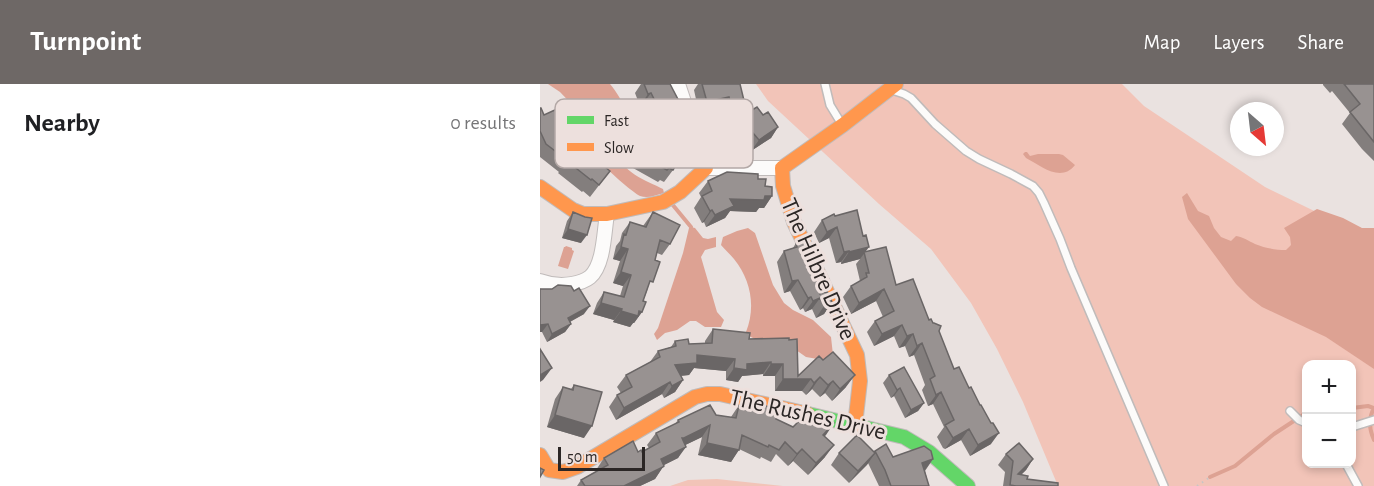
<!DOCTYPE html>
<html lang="en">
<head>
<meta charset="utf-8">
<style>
	body { margin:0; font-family:"Alegreya Sans",sans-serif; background:#f6f6f6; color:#202124 }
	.controls { position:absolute; right:18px; bottom:18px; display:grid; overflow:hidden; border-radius:12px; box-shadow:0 3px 9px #0003 }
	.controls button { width:54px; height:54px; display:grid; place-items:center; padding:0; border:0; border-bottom:2px solid #e0e0e0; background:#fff; color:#202124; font:30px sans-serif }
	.compass { position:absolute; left:690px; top:18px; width:54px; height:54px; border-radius:50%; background:#fff; box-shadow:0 3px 9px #0003; rotate:152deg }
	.scale { position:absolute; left:18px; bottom:15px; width:87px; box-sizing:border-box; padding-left:6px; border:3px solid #2b2625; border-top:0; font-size:16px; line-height:21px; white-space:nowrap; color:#2b2625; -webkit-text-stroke:4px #ede0dd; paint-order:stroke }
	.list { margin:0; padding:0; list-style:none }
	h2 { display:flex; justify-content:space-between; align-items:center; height:78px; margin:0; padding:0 24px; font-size:26px }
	h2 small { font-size:20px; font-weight:400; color:#757577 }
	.map { position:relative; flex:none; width:834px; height:402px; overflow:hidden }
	header { display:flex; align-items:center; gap:36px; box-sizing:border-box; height:84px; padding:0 30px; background:#6e6866; color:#fff }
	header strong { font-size:28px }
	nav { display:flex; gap:33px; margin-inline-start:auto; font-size:21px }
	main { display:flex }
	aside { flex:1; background:#fff }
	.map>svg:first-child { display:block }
</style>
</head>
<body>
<header>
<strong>Turnpoint</strong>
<nav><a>Map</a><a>Layers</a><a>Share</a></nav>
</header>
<main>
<aside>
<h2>Nearby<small>0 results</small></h2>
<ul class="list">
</ul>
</aside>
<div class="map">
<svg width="834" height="402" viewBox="0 0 834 402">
	<rect width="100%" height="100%" fill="#eae2e0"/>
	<path fill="#f2c4b8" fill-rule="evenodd" d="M216,0H582L604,22L725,103L834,156V402H518L483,318L457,265L431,219L391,165L339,120L228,17ZM766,280H812V380H766Z
		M177,395L243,402H130L148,396Z"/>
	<path fill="#dda293" d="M8,0H70C76,7 82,17 86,26C90,35 88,40 93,50L88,60L78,65C77,87 107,97 123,105L124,109C116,111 108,115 100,112C94,109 70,89 67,84C63,78 61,73 56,68L57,54L48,46L45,40L43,32L20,8Z
		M485,68H487L490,72L498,70H519L523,71L535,81C521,99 501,82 486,74L483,70Z
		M647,109L658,127L669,132L674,144L681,153L691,157L696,152C703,153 709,157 715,160C725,164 735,166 746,166L751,161L750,153L744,144L777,125L803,134L822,144H834V285L786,253L722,223L710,214L696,200L648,135L642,113Z
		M151,143L155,144L163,154L168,155L176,153V163L165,166L161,173L177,228L184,236L181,243H165L156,237H150L137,246L125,249L117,256L114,250L118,244L143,169L149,144Z
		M208,144L215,149L233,201L244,219L253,226L273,236L291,253L293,271L289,277L266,273L256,266L221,258L207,251L206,248C216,223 211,196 194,175C190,170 185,166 181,161L183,153L197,147Z
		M26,162L32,164V166L34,167L28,185L18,182L24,163H25Z"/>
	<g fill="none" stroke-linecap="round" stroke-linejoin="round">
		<path stroke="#dda293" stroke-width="4" d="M132,120L151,143
			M812,324L828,322L834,324
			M834,356C829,345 828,335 834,324
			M670,393L695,382L734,350L766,329"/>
		<defs>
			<path id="lane" d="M285,0L290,21L301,39
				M352,6L364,10L371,14L395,40L426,67L439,75L471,90L493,102L499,109L504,119L520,155L531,184L624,402
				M750,327L759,336L766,339
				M812,343L834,336
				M806,380L818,402"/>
			<path id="street" d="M138,0L166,84H242
				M0,197C11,201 21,202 32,200C38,199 45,197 50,193C64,181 64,148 67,130"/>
			<path id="fast" d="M268,330L364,353L389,368L428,402"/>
			<path id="slow" d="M0,103L33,126L43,130H67L123,118L140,108L166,84
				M315,341L320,297L317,271L254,138L243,102L242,84L303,41L356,0
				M0,371L9,386L23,388L37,383L155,313L167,310H180L268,330"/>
		</defs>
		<use href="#lane" stroke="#c0bbba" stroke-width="10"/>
		<use href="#street" stroke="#c0bbba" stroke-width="16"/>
		<use href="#fast" stroke="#c0bbba" stroke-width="16"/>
		<use href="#slow" stroke="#c0bbba" stroke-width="16"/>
		<path stroke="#c7c5c5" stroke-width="2" stroke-dasharray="1.5 4.5" stroke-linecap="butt" d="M657,402L670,393"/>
		<use href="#lane" stroke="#fcfbfa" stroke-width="7"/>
		<use href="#street" stroke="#fcfbfa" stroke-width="14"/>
		<use href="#fast" stroke="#63d668" stroke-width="14"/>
		<use href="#slow" stroke="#ff974d" stroke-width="14"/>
	</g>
	<path fill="#837e7d" d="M101,0H130L134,35L130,37L143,45L131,64L137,70L133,86L124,98L120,96L118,98L93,84L94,82L93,81L98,72L94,70L112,43L115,45H116H115L102,21L100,22L95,9Z
		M158,0H200L207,29L223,31L238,43L231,54L211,67L206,61L203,65L200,61L185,72L175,57L182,46L186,44L182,24L159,29L154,6Z
		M783,0H834V77L822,65L802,40L810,29L792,7L790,9L783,1Z
		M0,24L4,31L25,51L70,87L50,113L43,107L42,108L18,89L19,88L0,73Z
		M218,95L225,102L232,112L224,124H219L216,128L190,127L185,134L166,143L164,138L162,139L154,124L161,113L159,109L168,97Z
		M33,128L41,159L22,154L27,137Z
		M113,128L130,160L122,171L117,169L107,207L103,217L102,228L94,239H93L90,243L73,238L74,236L53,230L57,219L64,208L80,212L83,202L73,199L80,177L73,175L76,162L80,157L82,149L90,138L103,142Z
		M294,130L326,168L393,239L399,247L414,285L451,360L430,372L421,356L405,365L403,364L397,353L404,343L393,320L388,322L382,306L385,301L374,271L369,273L365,262L359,264L354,252L334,262L327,248L335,237L343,233L336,217L311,230L303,213L311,202L320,197L316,180L320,175L301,180V178L296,179L289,154L279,159L274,148L282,136Z
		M256,159L280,210L292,218L284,230L276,234L272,225L265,228L263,224L260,226L250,207L244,209L237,178L244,167L253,164Z
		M0,205L44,230L30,238L31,240L25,248L7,258L2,248H0Z
		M173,245L209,255L258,292L279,272L306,303L292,317L285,309L280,313L272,305L266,311L262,307H235V292H223V290L202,292L198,298L186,296V287L154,284L149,291L141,292L143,296L135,308L124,314L122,310L76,336L69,323L77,311L81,309L77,303L86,291L110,278L118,267L131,263L135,257L149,260L165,259V257Z
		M349,291L384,319L378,327L365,334L354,312L351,314L343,299Z
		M34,301L44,354L7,343L15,315L23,303L31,305Z
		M222,320L234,328L236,335L253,343L285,352V373L268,391L253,377L248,382L236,370L231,378L221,373L220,375L199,365L191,378L158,371L162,353L145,361L138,374L124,381L115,395L100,402H37L41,396L57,387L56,386L64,374L102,368L109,364L107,361L116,349L135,340L138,336L176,331L191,333L199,321L219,325Z
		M335,367L353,373L393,375L385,387L389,402H339L328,379L309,399L291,381L299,369L334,368Z
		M466,370L493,375L486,386L481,391L487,395L518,402H463L465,388L458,381Z"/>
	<path fill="#6a6666" d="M111,9L102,21L100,22L108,10Z
		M189,13L182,24L159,29L167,18Z
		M142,23L134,35L127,39L124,33L115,45L123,33Z
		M238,43L231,54L211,67L219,56Z
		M208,50L200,61L185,72L192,61Z
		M225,112H232L224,124H219L216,128L190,127L185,134L166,143L175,131L190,115Z
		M172,126L164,138L162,139L170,127Z
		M297,143L289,154L279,159L287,148Z
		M28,145L47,151L41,159L22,154Z
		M81,163L88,165L80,177L73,175Z
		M329,163L320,175L301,180L309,168Z
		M309,167L301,178L296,179L304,168Z
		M81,188L91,191L83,202L73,199Z
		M258,196L250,207L244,209L252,197Z
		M344,205L336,217L311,230L319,219Z
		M271,213L263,224L260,226L268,214Z
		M280,214L272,225L265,228L273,217Z
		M292,218L284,230L276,234L284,222Z
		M61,219L82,225L74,236L53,230Z
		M50,222L44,230L22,242L28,234Z
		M81,227H99L102,228L94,239H93L90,243L73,238Z
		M8,240L2,248H0V241Z
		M31,240L25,248L7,258L12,250Z
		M362,241L354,252L334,262L342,250Z
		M373,250L365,262L359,264L367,252Z
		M382,259L374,271L369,273L377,262Z
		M157,271L195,275L186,287L154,284L149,291L126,293L135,281Z
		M231,278L223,290L202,292L198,298L186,296L194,284L207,280Z
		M231,280H243L235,292H223Z
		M12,284L3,296L0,298V291Z
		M315,291L306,303L292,317L300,305Z
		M280,293L272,305L266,311L274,299Z
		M243,295H271L262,307H235Z
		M143,296L135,308L124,314L132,302Z
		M293,297L285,309L280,313L288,301Z
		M130,298L122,310L76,336L84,324Z
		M360,304L354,312L351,314L357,306Z
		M401,308L393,320L388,322L396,311Z
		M384,319L378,327L365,334L371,326Z
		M15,331L52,342L44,354L7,343Z
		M294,339L286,351L275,363L283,351Z
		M170,341L162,353L135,366L142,354Z
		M429,345L421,356L405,365L413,354Z
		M459,349L451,360L430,372L438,361Z
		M167,359L199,366L191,378L158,371Z
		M294,361L285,373L268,391L276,379Z
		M146,363L138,374L112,387L121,375Z
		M262,365L253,377L248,382L257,370Z
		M335,369L327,381L309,399L318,387Z
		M393,375L385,386L375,390L382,379Z
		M493,375L486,386L470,401L478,390Z
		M123,383L115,395L100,402H84Z"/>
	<path fill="#989291" stroke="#6a6666" stroke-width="1.5" d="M104,0H130L142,23L123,33L111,9L108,10Z
		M162,0H200L207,29L217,23L223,31L228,28L238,43L219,56L213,49L211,55L208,50L192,61L182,46L194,38L189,13L167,18Z
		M804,0H834V58L810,28L820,20Z
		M0,24H1L4,31L17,25L28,46L23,49L70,87L59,101L52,95L51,96L27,77V76L6,60L0,47Z
		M112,43L135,57L131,64L139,68L137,70L141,73L133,86L129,84L127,86L101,72L103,70L101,69L106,60L102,58Z
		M187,88L218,90V95H226L225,102L232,103V112H225L224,116L190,115L194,122L175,131L172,126L170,127L162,112L172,107L168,97Z
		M317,126L323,152L326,151L329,163L309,168V167L304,168L297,143L287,148L282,136L294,130L295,132Z
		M33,128L45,133L52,134L47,151L28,145Z
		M113,128L140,141L130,160L120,156L115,176L120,178L113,198L110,197L103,217L106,218L102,228L99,227L98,232L81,227L82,225L61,219L64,208L84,213L91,191L81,188L88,165L81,163L84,150L86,151L90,138L106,143Z
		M263,157L267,166L280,210L287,207L292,218L284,222L280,214L273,217L271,213L268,214L258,196L252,197L244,167L257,163L256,159Z
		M346,163L356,201L373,195L389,236L391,235L393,239H394L401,242L399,247L414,285L419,283L429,304L431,303L440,321H441L451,339H453L459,349L438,361L429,345L413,354L405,341L414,336L401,308L396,311L390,295L395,292L382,259L377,262L373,250L367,252L362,241L342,250L335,237L354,227L344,205L319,219L311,202L327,193L326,189H329L324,168Z
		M18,201L31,202L34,207L39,204L50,222L28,234L31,240L12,250L8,240L0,241V205H12Z
		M173,245L210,249L209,255L249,254V256L257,255L258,292L279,272L283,276L293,268L315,291L300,305L293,297L288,301L280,293L274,299L271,295H243V280H231V278L207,280V286L194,284L195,275L157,271V279L135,281L143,296L132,302L130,298L84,324L77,311L92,303L86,291L120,273L118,267L136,262L135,257L148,255L149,260L172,259Z
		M0,265L12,284L0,291Z
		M364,283L384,319L371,326L360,304L357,306L349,291Z
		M34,301L62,308L52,342L15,331L23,303L33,306Z
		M222,320L235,326L234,328L239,330L236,335L253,343L265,331L275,341L283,333L289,334L294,339L283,351L294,361L276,379L262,365L257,370L245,358L239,366L229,361L228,363L202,351L199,366L167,359L170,341L144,354H142L146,363L121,375L124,382L123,383L84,402H45L41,396L68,381L64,374L93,357L98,368L101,366L102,368L120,358L116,349L139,338L138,336L170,321L176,331L196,334L199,321L220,325Z
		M317,351L335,369L318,387L299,369Z
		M479,359L493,375L478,390L488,392L487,395L518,399V402H476L470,401L473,377L466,370Z
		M346,360L353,373L384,362L391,367L393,375L382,379L389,402H351L345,386L335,367Z
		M0,384L4,386L0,393Z"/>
	<g text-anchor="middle" stroke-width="6" stroke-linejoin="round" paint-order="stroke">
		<g font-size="24" fill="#2b2625" stroke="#ede0dd">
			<text transform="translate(279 185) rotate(66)" y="8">The Hilbre Drive</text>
			<text transform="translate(268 330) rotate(13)" y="8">The Rushes Drive</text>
		</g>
	</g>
	<rect x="15" y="15" width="198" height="69" rx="9" fill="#ede0dd" stroke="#b3a8a6" stroke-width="1.5"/>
	<rect x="27" y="32" width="27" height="8" fill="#63d668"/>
	<rect x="27" y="59" width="27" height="8" fill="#ff974d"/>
	<g font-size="16" fill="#2b2625">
		<text x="64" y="42">Fast</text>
		<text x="64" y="69">Slow</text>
	</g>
</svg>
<div class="controls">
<button>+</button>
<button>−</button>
</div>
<svg class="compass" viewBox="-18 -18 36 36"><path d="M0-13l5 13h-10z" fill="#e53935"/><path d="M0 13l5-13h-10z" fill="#757577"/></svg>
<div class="scale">50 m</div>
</div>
</main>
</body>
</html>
